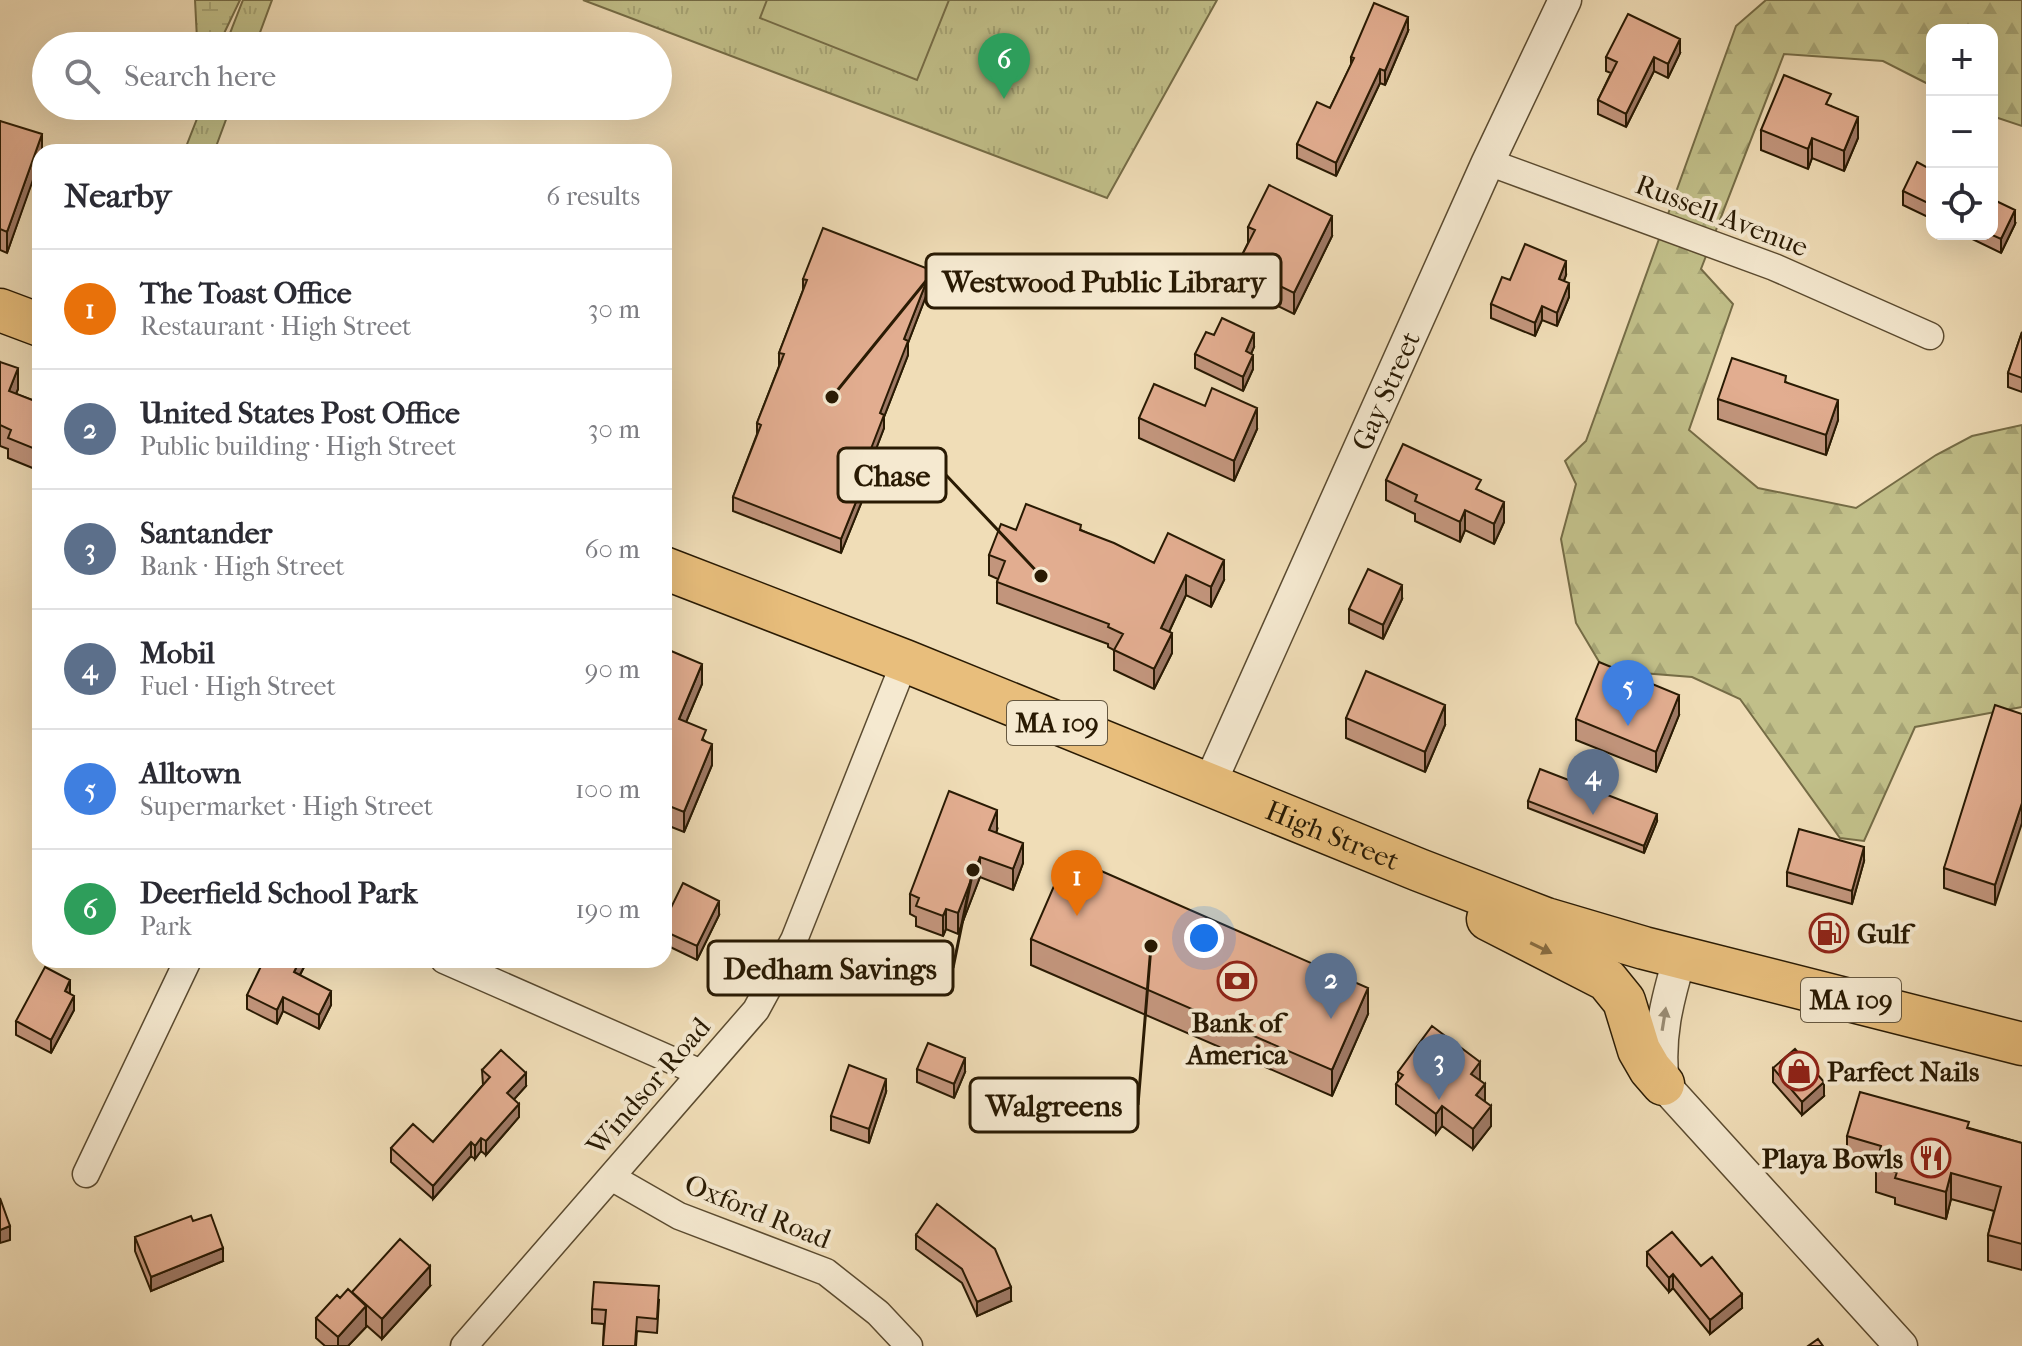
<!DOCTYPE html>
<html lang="en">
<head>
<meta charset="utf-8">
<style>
	body { margin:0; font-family:"IM FELL French Canon",serif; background:#f2f2f3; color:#2b2b33 }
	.controls { position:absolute; right:24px; top:24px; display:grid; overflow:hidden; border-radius:16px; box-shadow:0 8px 32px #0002 }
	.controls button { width:72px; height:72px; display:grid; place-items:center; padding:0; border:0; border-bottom:2px solid #e1e1e2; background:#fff; color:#2b2b33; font:40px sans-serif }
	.you { position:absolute; left:1204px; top:938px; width:28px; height:28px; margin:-20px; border:6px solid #fff; border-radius:50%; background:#1a73e8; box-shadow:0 0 0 12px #1a73e833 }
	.badge { display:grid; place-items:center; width:52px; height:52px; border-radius:50%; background:#8f2418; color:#fff; font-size:26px; font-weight:700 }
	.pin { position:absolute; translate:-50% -66px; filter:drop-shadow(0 2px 4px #0008) }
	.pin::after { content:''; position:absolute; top:42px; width:28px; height:24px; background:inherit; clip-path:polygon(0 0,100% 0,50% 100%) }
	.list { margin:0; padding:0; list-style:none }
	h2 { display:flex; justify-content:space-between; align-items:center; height:104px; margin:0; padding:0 32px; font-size:34px }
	h2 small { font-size:26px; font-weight:400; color:#7c7c81 }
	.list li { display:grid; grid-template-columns:52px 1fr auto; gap:24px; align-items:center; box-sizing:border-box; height:120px; padding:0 32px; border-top:2px solid #e1e1e2 }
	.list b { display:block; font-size:30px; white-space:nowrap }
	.list p { margin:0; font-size:26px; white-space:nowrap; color:#7c7c81 }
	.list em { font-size:26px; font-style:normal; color:#7c7c81 }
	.icon { flex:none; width:44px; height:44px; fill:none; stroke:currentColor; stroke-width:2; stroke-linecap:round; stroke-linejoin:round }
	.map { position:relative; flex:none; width:2022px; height:1346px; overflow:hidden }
	.search { position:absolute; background:#fff; box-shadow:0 8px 32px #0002; left:32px; top:32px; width:640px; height:88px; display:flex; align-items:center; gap:20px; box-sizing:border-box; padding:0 28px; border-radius:44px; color:#7c7c81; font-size:30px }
	.panel { position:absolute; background:#fff; box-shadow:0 8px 32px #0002; left:32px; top:144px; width:640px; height:824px; border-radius:24px }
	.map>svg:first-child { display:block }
</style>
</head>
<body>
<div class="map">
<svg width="2022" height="1346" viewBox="0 0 2022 1346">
	<defs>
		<pattern id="forest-firs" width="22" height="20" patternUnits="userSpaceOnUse" patternTransform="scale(2)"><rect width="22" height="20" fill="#c1bf89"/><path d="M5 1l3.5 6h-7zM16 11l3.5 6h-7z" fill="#a6a475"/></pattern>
		<pattern id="wetland-marsh" width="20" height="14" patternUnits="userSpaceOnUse" patternTransform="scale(2)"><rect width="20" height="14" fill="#c1bf89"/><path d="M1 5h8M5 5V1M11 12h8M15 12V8" fill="none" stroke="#a6a475"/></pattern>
		<pattern id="park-tufts" width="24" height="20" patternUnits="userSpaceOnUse" patternTransform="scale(2)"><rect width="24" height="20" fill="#c1bf89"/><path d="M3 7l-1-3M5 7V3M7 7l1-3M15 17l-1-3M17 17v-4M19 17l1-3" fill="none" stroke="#a6a475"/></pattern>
	</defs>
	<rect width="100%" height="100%" fill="#f0ddb7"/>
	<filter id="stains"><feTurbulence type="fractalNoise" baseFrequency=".0025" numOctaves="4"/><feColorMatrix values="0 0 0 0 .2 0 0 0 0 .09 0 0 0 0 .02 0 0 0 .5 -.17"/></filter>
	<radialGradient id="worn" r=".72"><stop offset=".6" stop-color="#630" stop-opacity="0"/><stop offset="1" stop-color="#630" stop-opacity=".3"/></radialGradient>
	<path fill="url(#forest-firs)" stroke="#756c46" stroke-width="2" d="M1766,0H2022V126L1992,116V30H1932V86L1883,61L1784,54L1701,269L1733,304L1689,430L1758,488L1856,508L1936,455L1972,436L2022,425V707L1915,727L1864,841L1840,838L1740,699L1692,677L1604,670L1576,623L1561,539L1576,484L1565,461L1586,441L1736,26Z"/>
	<path fill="url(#wetland-marsh)" stroke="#756c46" stroke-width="2" d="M195,0H240L218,46H205L197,39Z"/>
	<path fill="url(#park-tufts)" stroke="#756c46" stroke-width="2" d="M243,0H272L255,46H225Z
		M583,0H1217L1107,198Z
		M202,106H231L214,152H184Z"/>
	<path fill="#c1bf89" stroke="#756c46" stroke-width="2" d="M767,0H949L917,80L760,18Z"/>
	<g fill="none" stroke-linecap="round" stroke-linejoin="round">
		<defs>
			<path id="minor" d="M1488,162L1774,267L1930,336
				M444,960L701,1073
				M86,1174L188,960
				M611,1177L679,1216L826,1272L878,1313L909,1346
				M464,1346L756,1010L794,940L905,661"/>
			<g id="tertiary">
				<path id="s1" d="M1209,785L1488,162L1565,0"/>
				<path d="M1680,957C1667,1000 1657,1039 1663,1084L1901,1346"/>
			</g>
			<g id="primary">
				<path d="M0,310L40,325"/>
				<path id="s2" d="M664,568L905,661L1419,870L1546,919L1644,948L2022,1044"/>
				<path d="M1488,919L1607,980L1624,1001L1639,1050L1650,1069L1663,1084"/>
			</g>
		</defs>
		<use href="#minor" stroke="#5b4b30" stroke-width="29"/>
		<use href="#tertiary" stroke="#5b4b30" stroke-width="35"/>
		<use href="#primary" stroke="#291a03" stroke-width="45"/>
		<use href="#minor" stroke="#f5e9d0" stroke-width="26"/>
		<use href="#tertiary" stroke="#f5e9d0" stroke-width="32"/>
		<use href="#primary" stroke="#e8be7c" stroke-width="42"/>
	</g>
	<path fill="#c2957c" stroke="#291a03" stroke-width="2" d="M1408,31L1385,85L1380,83L1336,176L1297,158V144L1330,108L1351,65V57Z
		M1680,53L1668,78L1654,71L1626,127L1598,114V100L1611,73L1606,71V57Z
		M1831,106L1858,138L1844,171L1812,158L1808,169L1761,150V130Z
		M0,121L42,152L7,253L0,250Z
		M1932,170V219L1903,205V191Z
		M2015,224L2001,253L1962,234H1992Z
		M1248,227L1332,236L1294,314L1237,286V265L1248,243Z
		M1566,275L1564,281L1569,297L1557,326L1542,320L1535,336L1491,318V304L1510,280Z
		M803,279L931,283L908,343V355L884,417V428L861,487L862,501L841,553L733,511V497L757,434V423L779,366V353L803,290Z
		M2022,332V392L2008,387V373Z
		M1214,335L1254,347L1251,354L1253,369L1243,391L1195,368V354Z
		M0,362L18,389L16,394L40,403V480L35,478V469L8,458V449L0,446Z
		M1786,382L1838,420L1826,455L1718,419V399Z
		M1139,418L1257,429L1234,481L1139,438Z
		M1386,480L1481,491L1504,522L1494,544L1465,530L1460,542L1415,521V514L1386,500Z
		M1016,530H1081L1154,563L1224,580L1211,607L1186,595L1169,632L1172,653L1154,689L1114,670V650L1108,647V644L997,603V582L998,579L989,575V555Z
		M1402,599L1383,639L1349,623V609Z
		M664,648L702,684L686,722L706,742L712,765L684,832L664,824Z
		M2022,714L1995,905L1944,888V868Z
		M1679,715L1656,772L1576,740V719Z
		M1346,718L1445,725L1425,772L1346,738Z
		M1528,801L1657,821L1644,853L1528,808Z
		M997,830L996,833L1023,863L1013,890L980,877L958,934L946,929L943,936L916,926V917L910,914V894Z
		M1864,861L1852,904L1787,886V872Z
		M719,915L697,960L664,944V922Z
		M1031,939L1368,1014L1332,1096L1031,965Z
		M305,960V965L300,975L331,1005L319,1029L283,1011L277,1024L247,1009V995Z
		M70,994L74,1010L51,1053L16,1035V1021Z
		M1773,1068L1824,1096L1802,1115L1773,1082Z
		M917,1069L965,1072L954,1098L917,1082Z
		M482,1070L526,1086L514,1099L519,1117L486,1155L481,1151L475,1159L471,1156L433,1199L391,1162V1148L433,1142L483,1085Z
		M1398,1072L1480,1081L1491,1126L1473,1149L1442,1126L1436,1134L1396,1104V1084L1398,1081Z
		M886,1092L869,1143L831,1130V1116Z
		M1969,1128L2022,1143V1270L1988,1261V1235L1994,1211L1951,1199L1946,1219L1895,1204V1198L1876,1192V1170L1847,1162V1136Z
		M193,1221L223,1261L151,1291L135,1251V1237Z
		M916,1235L1011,1301L977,1316L962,1283L916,1249Z
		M1647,1252L1701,1266L1742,1308L1710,1334L1673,1288L1669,1292L1647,1266Z
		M430,1286L382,1339L366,1325V1327L348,1346H325L316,1338V1318L340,1298L352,1293Z
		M659,1300L657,1333L637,1331L636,1346H603L604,1324L592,1323V1309Z"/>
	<path fill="#9e7965" stroke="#291a03" stroke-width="2" d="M1408,17V31L1385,85V71Z
		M1680,39V53L1668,78V64Z
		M1654,57V71L1626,127V114Z
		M1380,69V83L1336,176V163Z
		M1858,117V138L1844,171V151Z
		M42,134V152H40V160L7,253V232Z
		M1812,138V158L1808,169V149Z
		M2015,210V224L2001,253V239Z
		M1332,216V236L1294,314V293Z
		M1566,261V275L1559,293V279Z
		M931,270V283L908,343V355L884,417V428L857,499V485L880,413L904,339Z
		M1569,283V297L1557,326V313Z
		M1542,306V320L1535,336V323Z
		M1254,333V347L1246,365V351Z
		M1253,355V369L1243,391V377Z
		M18,368V389L9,411V391Z
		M1838,400V420L1826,455V435Z
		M1257,408V429L1234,481V461Z
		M862,487V501L841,553V539Z
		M1504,502V522L1494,544V524Z
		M1465,510V530L1460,542V522Z
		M1224,560V580L1211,607V587Z
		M1186,575V595L1161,649V628Z
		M1402,585V599L1383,639V625Z
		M1172,633V653L1154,689V669Z
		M702,664V684L679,739V719Z
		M1679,695V715L1656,772V752Z
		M1445,705V725L1425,772V752Z
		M712,744V765L684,832V812Z
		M2022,803V823L1995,905V885Z
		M997,810V830L989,850V830Z
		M1657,814V821L1644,853V846Z
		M1023,843V863L1013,890V869Z
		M1864,847V861L1852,904V891Z
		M980,857V877L958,934V913Z
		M719,901V915L697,960V946Z
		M946,909V929L943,936V916Z
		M300,960H305V965L294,986V972Z
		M70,980V994L65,991Z
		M1368,988V1014L1332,1096V1070Z
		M331,991V1005L319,1029V1015Z
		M74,996V1010L51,1053V1040Z
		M283,997V1011L277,1024V1010Z
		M965,1058V1072L954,1098V1084Z
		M1480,1062V1082L1471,1074Z
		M526,1073V1086L507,1107V1093Z
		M886,1079V1092L869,1143V1129Z
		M1824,1082V1096L1802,1115V1102Z
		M1485,1084V1104L1476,1095Z
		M519,1104V1117L486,1155V1141Z
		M1442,1106V1126L1436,1134V1114Z
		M1491,1106V1126L1473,1149V1129Z
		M481,1138V1151L475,1159V1146Z
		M471,1142V1156L433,1199V1186Z
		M1951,1173V1199L1946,1219V1192Z
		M10,1226V1240L0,1243V1230Z
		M223,1248V1261L151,1291V1277Z
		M430,1266V1286L382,1339V1319Z
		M1673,1274V1288L1669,1292V1278Z
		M1011,1287V1301L977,1316V1302Z
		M1742,1294V1308L1710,1334V1320Z
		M366,1306V1327L348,1346H338V1337Z"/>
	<path fill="#e2ad90" stroke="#291a03" stroke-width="2" d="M1374,3L1408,17L1385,71L1380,69L1336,163L1297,144L1317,102L1330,108L1354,58L1351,57Z
		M1628,14L1680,39L1668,64L1654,57L1626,114L1598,100L1617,62L1606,57Z
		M1784,75L1831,94L1826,104L1858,117L1844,151L1812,138L1808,149L1761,130Z
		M0,121L42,134L7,232L0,229Z
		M1917,162L1932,170V205L1903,191Z
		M1269,185L1332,216L1294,293L1237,265L1255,230L1248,227Z
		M1992,199L2015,210L2001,239L1990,234H1992Z
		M823,228L931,270L904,339L908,341L880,413L884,415L857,485L862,487L841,539L733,497L761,425L757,423L784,354L779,353L807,280L803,279Z
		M1525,244L1566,261L1559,279L1569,283L1557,313L1542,306L1535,323L1491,304L1502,277L1510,280Z
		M1222,318L1254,333L1246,351L1253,355L1243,377L1195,354L1206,332L1214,335Z
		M2022,332V378L2008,373Z
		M1732,358L1786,376L1785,382L1838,400L1826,435L1718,399Z
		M0,362L18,368L9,391L40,403V460L35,458L38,450L8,438L11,430L0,425Z
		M1154,384L1205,406L1212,388L1257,408L1234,461L1139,418Z
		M1403,444L1481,480L1476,489L1504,502L1494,524L1465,510L1460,522L1415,501L1417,495L1386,480Z
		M1026,504L1081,525L1080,530L1114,543L1154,563L1168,533L1224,560L1211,587L1186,575L1161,628L1172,633L1154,669L1114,650L1123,634L1108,627L1109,624L997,582L1005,561L989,555L1001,524L1016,530Z
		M1368,569L1402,585L1383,625L1349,609Z
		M664,648L702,664L679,719L706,730L702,740L712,744L684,812L664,804Z
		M1599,662L1679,695L1656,752L1576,719Z
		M1366,671L1445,705L1425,752L1346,718Z
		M1995,705L2022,714V803L1995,885L1944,868Z
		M1540,769L1657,814L1644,846L1528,801Z
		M949,791L997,810L989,830L1023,843L1013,869L980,857L958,913L946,909L943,916L916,906L919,898L910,894Z
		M1799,829L1864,847L1852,891L1787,872Z
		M1067,856L1368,988L1332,1070L1031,939Z
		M683,883L719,901L697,946L664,931V922Z
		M264,960H300L294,972L331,991L319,1015L283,997L277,1010L247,995Z
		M45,967L70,980L65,991L74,996L51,1040L16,1021Z
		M1432,1026L1480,1062L1471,1074L1485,1084L1476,1095L1491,1106L1473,1129L1442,1106L1436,1114L1396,1084L1403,1075L1398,1072Z
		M928,1043L965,1058L954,1084L917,1069Z
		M1795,1049L1824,1082L1802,1102L1773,1068Z
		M501,1050L526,1073L507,1093L519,1104L486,1141L481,1138L475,1146L471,1142L433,1186L391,1148L413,1124L433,1142L490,1077L482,1070Z
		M849,1065L886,1079L869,1129L831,1116Z
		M1860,1092L1969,1122L1967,1128L2022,1143V1244L1988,1235L2001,1187L1951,1173L1946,1192L1895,1178L1897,1172L1876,1166L1881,1146L1847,1136Z
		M0,1198L10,1226L0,1230Z
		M937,1204L995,1249L1011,1287L977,1302L962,1269L916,1235Z
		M211,1215L223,1248L151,1277L135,1237L191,1216L193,1221Z
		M1672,1232L1701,1266L1712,1257L1742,1294L1710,1320L1673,1274L1669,1278L1647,1252Z
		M400,1239L430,1266L382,1319L352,1292Z
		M594,1282L659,1286L657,1319L637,1317L635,1346H603L606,1310L592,1309Z
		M348,1289L366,1306L338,1337L316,1318L337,1295L340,1298Z
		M1818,1339L1823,1346H1808Z"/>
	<defs><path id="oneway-solid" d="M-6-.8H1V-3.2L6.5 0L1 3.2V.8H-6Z" transform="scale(2)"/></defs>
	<use fill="#886c40" href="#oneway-solid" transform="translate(1541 948) rotate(26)"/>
	<use fill="#998c74" href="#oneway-solid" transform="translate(1664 1019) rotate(-81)"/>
	<defs>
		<symbol id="fuel-ring" viewBox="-11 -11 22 22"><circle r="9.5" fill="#f5e9d0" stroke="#8f2418" stroke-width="1.5"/><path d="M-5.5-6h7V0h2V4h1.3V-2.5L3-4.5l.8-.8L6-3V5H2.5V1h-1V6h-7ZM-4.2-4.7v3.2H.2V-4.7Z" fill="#8f2418"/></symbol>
		<symbol id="bank-ring" viewBox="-11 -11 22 22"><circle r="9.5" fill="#f5e9d0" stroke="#8f2418" stroke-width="1.5"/><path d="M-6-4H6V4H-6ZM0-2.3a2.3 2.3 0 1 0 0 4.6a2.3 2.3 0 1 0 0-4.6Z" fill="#8f2418"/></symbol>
		<symbol id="shop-ring" viewBox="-11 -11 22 22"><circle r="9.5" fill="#f5e9d0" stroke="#8f2418" stroke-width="1.5"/><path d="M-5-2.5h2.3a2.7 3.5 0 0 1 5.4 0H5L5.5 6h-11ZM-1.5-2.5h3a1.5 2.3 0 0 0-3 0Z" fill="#8f2418"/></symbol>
		<symbol id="restaurant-ring" viewBox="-11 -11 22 22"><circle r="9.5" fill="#f5e9d0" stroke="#8f2418" stroke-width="1.5"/><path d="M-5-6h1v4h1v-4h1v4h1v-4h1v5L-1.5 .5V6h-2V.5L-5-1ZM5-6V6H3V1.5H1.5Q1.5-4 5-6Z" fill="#8f2418"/></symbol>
	</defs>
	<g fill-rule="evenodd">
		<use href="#fuel-ring" x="1807" y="911" width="44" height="44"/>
		<use href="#bank-ring" x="1215" y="959" width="44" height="44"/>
		<use href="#shop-ring" x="1777" y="1049" width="44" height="44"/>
		<use href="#restaurant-ring" x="1909" y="1136" width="44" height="44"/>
	</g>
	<g text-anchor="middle" stroke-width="8" stroke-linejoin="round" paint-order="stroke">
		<g fill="#f5e9d0" stroke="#665840" stroke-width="2">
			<rect x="1007" y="701" width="100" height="44" rx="6"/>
			<rect x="1801" y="978" width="100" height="44" rx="6"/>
		</g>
		<g font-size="26" font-weight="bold" fill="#291a03">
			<text x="1057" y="732">MA 109</text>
			<text x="1851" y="1009">MA 109</text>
		</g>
		<g font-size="28" fill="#291a03" stroke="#f5e9d0">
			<text transform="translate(1722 215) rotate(21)" y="10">Russell Avenue</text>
			<text dy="10" stroke="none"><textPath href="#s1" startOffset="432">Gay Street</textPath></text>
			<text dy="10" stroke="none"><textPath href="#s2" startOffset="720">High Street</textPath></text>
			<text transform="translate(648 1086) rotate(-49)" y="10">Windsor Road</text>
			<text transform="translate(758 1211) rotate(22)" y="10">Oxford Road</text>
		</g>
		<g font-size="28" font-weight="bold" fill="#291a03" stroke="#f5e9d0" text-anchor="start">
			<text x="1857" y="943">Gulf</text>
			<text x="1237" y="1032" text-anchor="middle">Bank of<tspan x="1237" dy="32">America</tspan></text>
			<text x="1827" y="1081">Parfect Nails</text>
			<text x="1903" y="1168" text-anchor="end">Playa Bowls</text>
		</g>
	</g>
	<path fill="none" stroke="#291a03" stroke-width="3" d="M832 397L926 281M1041 576L946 475M973 870L953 968M1151 946L1138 1105"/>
	<g fill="#291a03" stroke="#f5e9d0" stroke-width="3">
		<circle cx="832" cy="397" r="8"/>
		<circle cx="1041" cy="576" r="8"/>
		<circle cx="973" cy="870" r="8"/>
		<circle cx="1151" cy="946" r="8"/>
	</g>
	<g fill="#f5e9d0" stroke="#291a03" stroke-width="3">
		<rect x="926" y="254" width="355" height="54" rx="8"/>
		<rect x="838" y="448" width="108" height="54" rx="8"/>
		<rect x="708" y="941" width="245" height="54" rx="8"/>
		<rect x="970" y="1078" width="168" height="54" rx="8"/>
	</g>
	<g font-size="30" text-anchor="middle" font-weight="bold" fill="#291a03">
		<text x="1104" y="292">Westwood Public Library</text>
		<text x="892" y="486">Chase</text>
		<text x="830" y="979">Dedham Savings</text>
		<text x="1054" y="1116">Walgreens</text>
	</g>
	<rect width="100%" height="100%" filter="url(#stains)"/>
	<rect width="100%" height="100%" fill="url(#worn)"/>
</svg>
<div class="controls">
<button>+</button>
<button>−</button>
<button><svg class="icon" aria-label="locate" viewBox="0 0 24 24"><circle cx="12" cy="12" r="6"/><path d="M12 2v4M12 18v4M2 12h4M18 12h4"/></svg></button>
</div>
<div class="you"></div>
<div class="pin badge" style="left:1077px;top:916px;background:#e8710a">1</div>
<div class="pin badge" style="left:1331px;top:1019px;background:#5c6f8a">2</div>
<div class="pin badge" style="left:1439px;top:1100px;background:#5c6f8a">3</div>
<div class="pin badge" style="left:1593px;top:815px;background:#5c6f8a">4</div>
<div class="pin badge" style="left:1628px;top:726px;background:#3f7fe0">5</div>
<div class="pin badge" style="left:1004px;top:99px;background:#2e9e5b">6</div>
<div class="search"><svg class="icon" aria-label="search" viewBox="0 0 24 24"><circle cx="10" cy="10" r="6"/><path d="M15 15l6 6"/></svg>Search here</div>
<section class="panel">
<h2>Nearby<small>6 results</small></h2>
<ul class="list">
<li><span class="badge" style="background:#e8710a">1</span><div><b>The Toast Office</b><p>Restaurant · High Street</p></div><em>30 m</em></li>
<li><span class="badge" style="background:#5c6f8a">2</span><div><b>United States Post Office</b><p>Public building · High Street</p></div><em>30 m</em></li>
<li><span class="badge" style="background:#5c6f8a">3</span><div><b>Santander</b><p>Bank · High Street</p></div><em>60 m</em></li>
<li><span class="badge" style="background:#5c6f8a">4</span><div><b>Mobil</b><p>Fuel · High Street</p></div><em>90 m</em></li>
<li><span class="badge" style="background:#3f7fe0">5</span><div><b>Alltown</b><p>Supermarket · High Street</p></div><em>100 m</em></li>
<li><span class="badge" style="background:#2e9e5b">6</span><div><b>Deerfield School Park</b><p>Park</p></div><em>190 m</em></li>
</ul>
</section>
</div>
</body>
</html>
